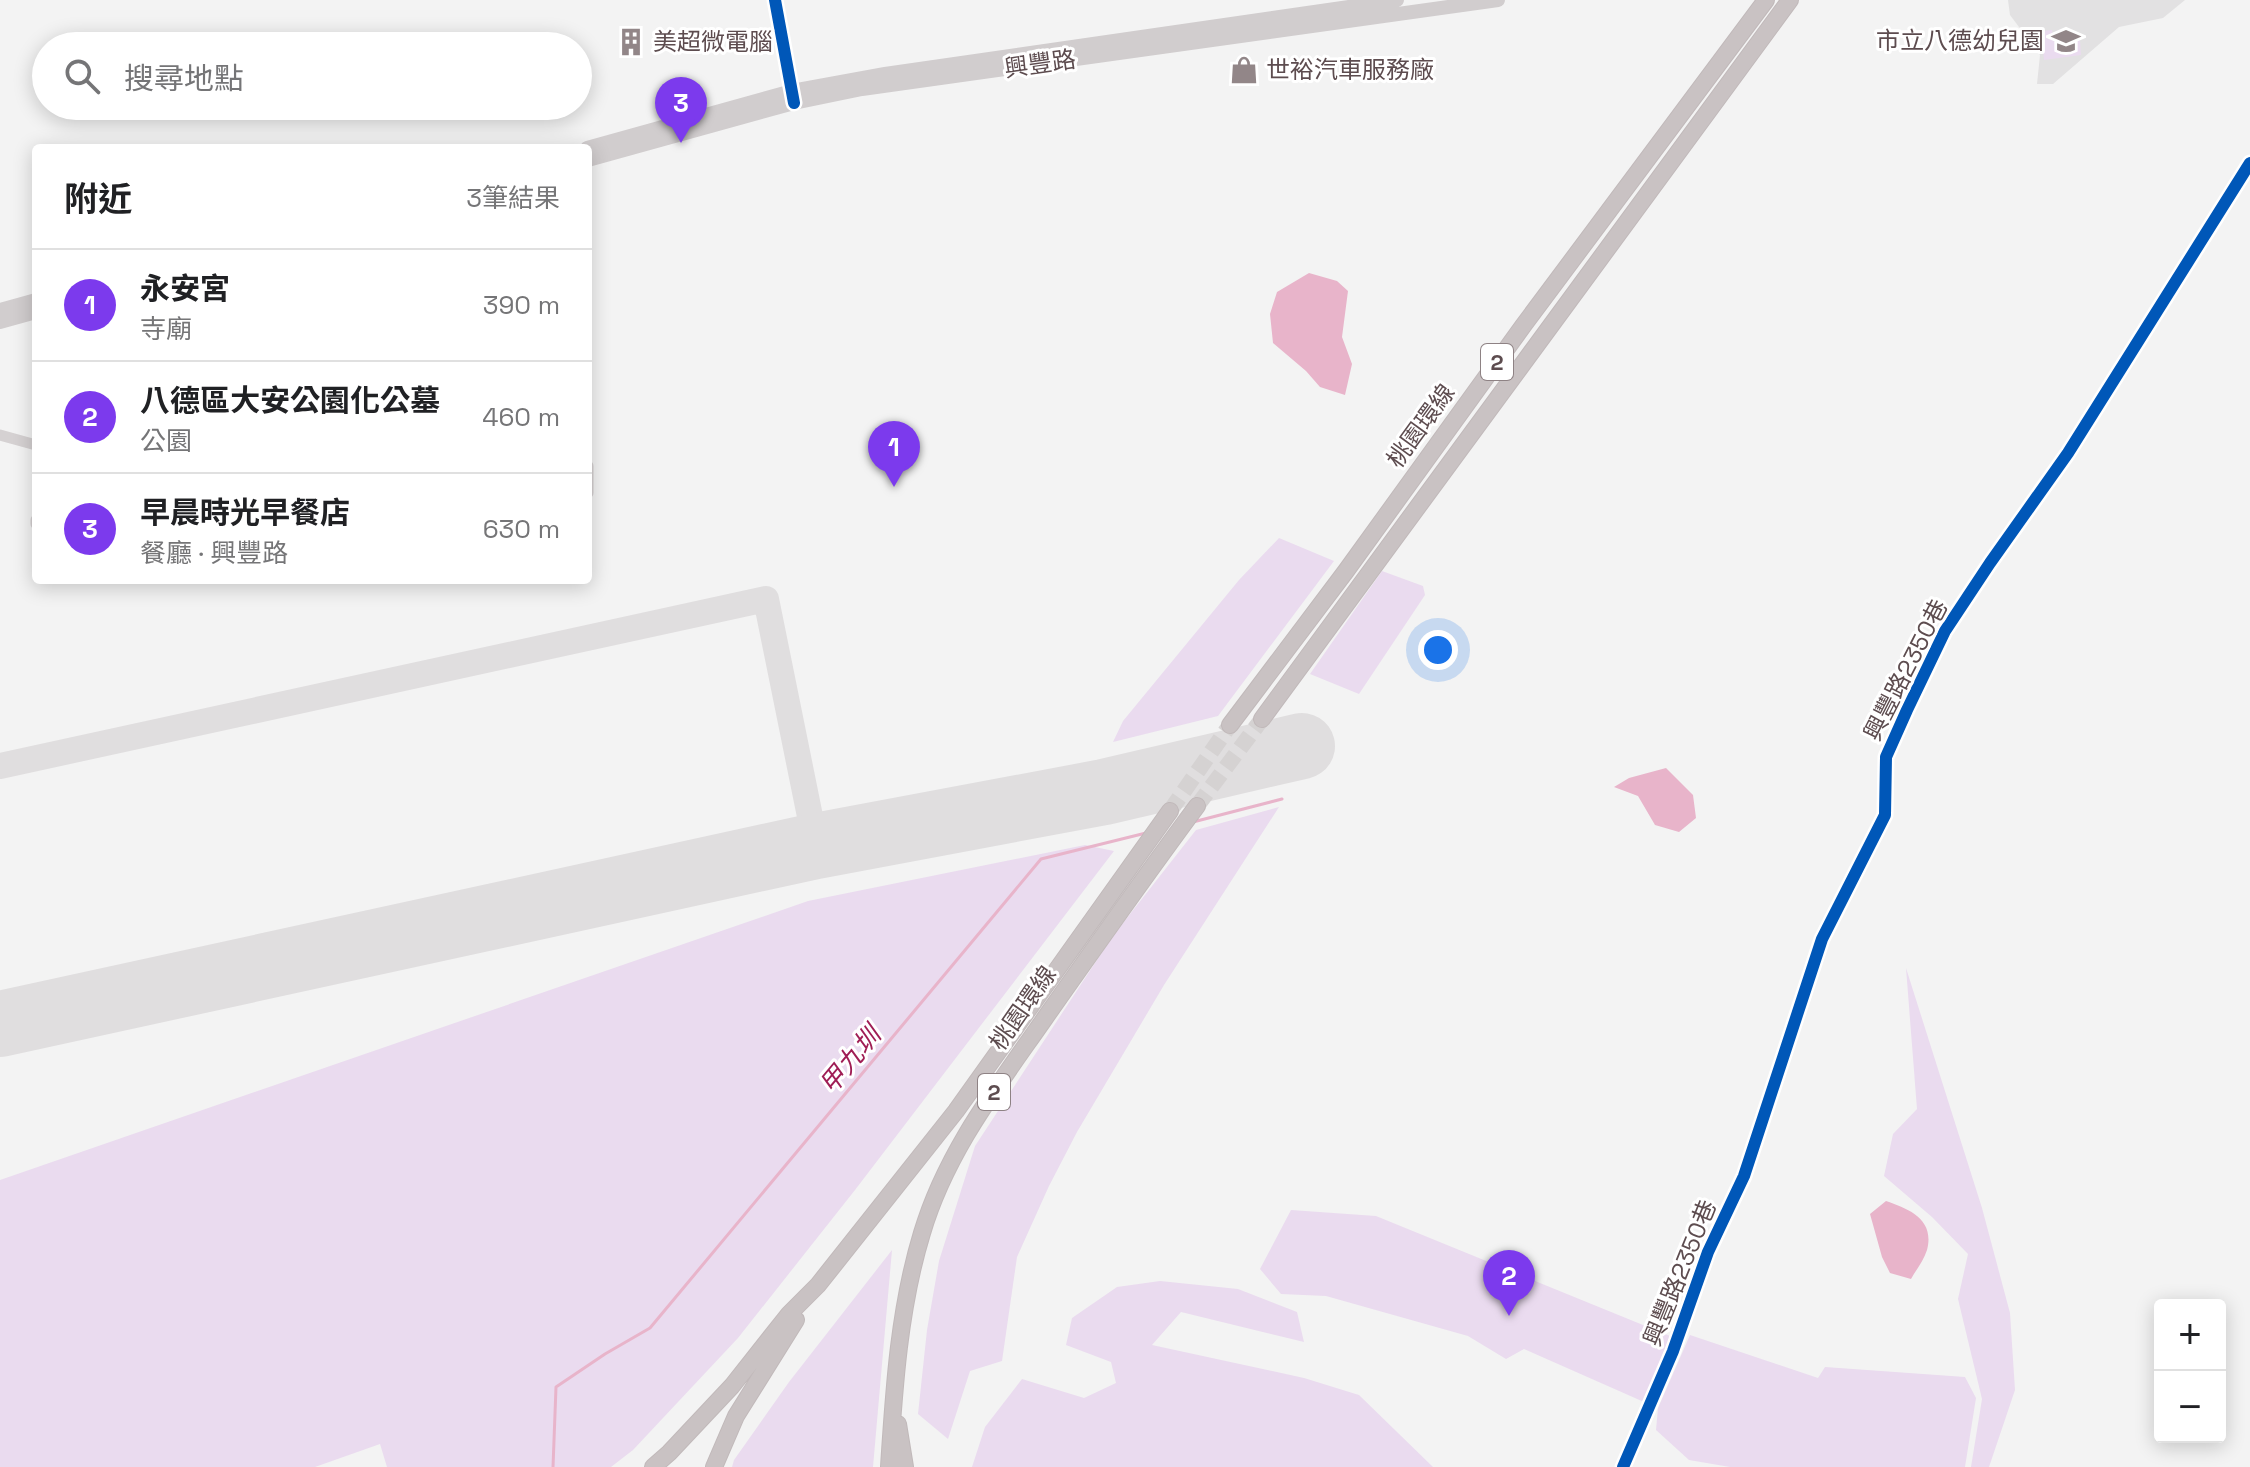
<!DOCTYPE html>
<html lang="zh-TW">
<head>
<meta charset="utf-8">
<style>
	body { margin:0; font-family:"Space Grotesk","Noto Sans TC",sans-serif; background:#f6f6f6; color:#202124 }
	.controls { position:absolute; right:24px; bottom:24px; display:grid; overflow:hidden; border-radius:8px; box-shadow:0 4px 20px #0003 }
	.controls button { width:72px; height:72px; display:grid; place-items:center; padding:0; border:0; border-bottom:2px solid #e0e0e0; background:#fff; color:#202124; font:40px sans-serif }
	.you { position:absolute; left:1438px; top:650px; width:28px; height:28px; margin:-20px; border:6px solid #fff; border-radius:50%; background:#1a73e8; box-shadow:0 0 0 12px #1a73e833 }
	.badge { display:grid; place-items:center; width:52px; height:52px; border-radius:50%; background:#7c3aed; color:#fff; font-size:26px; font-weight:700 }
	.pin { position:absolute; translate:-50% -66px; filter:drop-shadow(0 2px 4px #0008) }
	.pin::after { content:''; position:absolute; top:42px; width:28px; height:24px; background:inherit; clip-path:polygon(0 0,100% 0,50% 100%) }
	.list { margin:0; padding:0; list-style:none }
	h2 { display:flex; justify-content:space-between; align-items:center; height:104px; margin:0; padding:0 32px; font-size:34px }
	h2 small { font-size:26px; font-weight:400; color:#757577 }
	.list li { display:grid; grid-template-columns:52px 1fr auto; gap:24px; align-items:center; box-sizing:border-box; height:112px; padding:0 32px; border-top:2px solid #e0e0e0 }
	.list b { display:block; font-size:30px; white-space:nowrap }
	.list p { margin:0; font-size:26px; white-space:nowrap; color:#757577 }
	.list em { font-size:26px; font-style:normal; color:#757577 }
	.icon { flex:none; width:44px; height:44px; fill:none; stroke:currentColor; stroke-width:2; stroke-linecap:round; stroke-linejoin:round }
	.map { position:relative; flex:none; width:2250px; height:1467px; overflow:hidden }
	.search { position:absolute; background:#fff; box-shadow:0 4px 20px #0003; left:32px; top:32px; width:560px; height:88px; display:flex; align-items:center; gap:20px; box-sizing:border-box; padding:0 28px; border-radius:44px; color:#757577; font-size:30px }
	.panel { position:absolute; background:#fff; box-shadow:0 4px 20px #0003; left:32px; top:144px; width:560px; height:440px; border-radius:8px }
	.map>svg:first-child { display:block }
</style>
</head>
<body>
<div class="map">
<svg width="2250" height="1467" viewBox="0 0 2250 1467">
	<rect width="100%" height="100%" fill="#f3f3f3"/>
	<path fill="#e2e1e2" d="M2008,0H2185L2163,18L2119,27L2053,84H2037L2040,55L2010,15Z"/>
	<path fill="#eadbef" d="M2052,30L2054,42L2080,40L2081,55L2044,60L2041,31Z
		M1279,538L1334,561L1218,716L1113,742L1123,721L1239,580Z
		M1382,571L1423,586L1425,595L1359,694L1310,674Z
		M1279,807L1164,985L1077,1132L1049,1186L1017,1257L1002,1361L970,1371L948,1439L918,1414L927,1330L939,1261L975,1146L1112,937L1196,830Z
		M1085,845L1114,851L855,1190L738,1338L633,1450L611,1467H387L380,1444L315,1467H0V1180L808,901Z
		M1906,968L1982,1208L2010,1313L2015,1390L1989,1467H1971L1982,1399L1958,1299L1968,1254L1932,1217L1884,1176L1893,1134L1917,1109Z
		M1291,1210L1376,1216L1670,1336L1644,1402L1524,1349L1506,1359L1468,1336L1326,1296L1281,1294L1260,1269Z
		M892,1250L873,1467H732L734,1460L789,1382Z
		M1160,1281L1238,1289L1297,1312L1304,1342L1181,1312L1152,1345L1304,1378L1359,1395L1433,1467H972L985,1427L1022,1379L1084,1398L1116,1383L1111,1362L1066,1345L1072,1318L1117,1287Z
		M1690,1335L1818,1378L1825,1367L1965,1377L1976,1398L1965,1467H1730L1689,1460L1656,1430L1658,1408Z"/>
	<path fill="#e8b4ca" d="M1309,273L1337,281L1348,291L1342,337L1352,364L1345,395L1320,387L1306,371L1273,343L1270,314L1277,292Z
		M1666,768L1693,795L1696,818L1679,832L1655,825L1638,796L1614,787L1629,778Z
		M1886,1201C1909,1209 1935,1219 1927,1250C1924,1260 1916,1270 1911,1279L1890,1273L1882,1257L1870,1214Z"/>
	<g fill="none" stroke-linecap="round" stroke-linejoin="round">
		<path stroke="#e8b4ca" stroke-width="3" d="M1193,822L1282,799
			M553,1467L556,1387L605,1354L650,1328L1041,859L1146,833"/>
		<path stroke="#e0dedf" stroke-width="26" d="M0,766L766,599L816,846"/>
		<path stroke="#e0dedf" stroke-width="66" d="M0,1024L816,846L1104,792L1302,746"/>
		<path stroke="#d5d2d2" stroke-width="16" stroke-dasharray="16 8" stroke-linecap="butt" d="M1197,806L1262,719
			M1170,811L1230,725"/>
		<defs>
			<path id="highway" d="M1262,719L1790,0
				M1230,725L1346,571L1523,326L1766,0
				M898,1424L905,1467
				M653,1467L669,1453L732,1386L789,1314L818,1285L956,1111L1170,811
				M714,1467L736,1416L796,1320
				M889,1467C894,1389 899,1308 922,1233C946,1152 997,1087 1045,1018C1095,947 1145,876 1197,806"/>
		</defs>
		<use href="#highway" stroke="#c1b9ba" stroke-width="18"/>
		<path stroke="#d5d1d2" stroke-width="11" d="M775,0L793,98
			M0,435L36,445
			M588,466V493
			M36,524V520
			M1623,1467L1673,1351L1708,1252L1744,1176L1822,939L1885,815L1886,757L1907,710L1945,631L1990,563L2068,453L2250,163"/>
		<path stroke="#d1cdce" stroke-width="14" d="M587,148L792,91L885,74L1397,0
			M588,160L794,103L862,89L1498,0
			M0,310L36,300
			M0,322L36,312"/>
		<use href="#highway" stroke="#c9c2c3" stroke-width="16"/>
		<defs>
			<path id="cycleway" d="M775,0L794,103
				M1623,1467L1673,1351L1708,1252L1744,1176L1822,939L1885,815L1886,757L1907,710L1945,631L1990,563L2068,453L2250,163"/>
		</defs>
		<use href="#cycleway" stroke="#fff" stroke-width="17"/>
		<use href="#cycleway" stroke="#0057b8" stroke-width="12"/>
	</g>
	<defs>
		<symbol id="school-bare" viewBox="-9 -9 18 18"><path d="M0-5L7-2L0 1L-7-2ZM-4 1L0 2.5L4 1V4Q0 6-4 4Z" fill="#928688" stroke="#fff" stroke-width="2.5" paint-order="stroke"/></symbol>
		<symbol id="building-bare" viewBox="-9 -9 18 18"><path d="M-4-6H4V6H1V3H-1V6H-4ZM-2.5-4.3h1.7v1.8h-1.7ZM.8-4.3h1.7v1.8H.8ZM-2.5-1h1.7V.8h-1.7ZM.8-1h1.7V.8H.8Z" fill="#928688" stroke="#fff" stroke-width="2.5" paint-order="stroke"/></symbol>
		<symbol id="shop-bare" viewBox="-9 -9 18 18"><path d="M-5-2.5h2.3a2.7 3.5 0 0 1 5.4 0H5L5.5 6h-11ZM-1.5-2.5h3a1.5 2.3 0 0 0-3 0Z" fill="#928688" stroke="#fff" stroke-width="2.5" paint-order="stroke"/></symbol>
	</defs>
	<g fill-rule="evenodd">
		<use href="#school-bare" x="2046" y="21" width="40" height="40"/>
		<use href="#building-bare" x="611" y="22" width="40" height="40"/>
		<use href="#shop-bare" x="1224" y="50" width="40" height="40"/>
	</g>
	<g text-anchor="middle" stroke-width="6" stroke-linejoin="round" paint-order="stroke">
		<g fill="#fff" stroke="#8e8284" stroke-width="2">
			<rect x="1481" y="344" width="32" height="36" rx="6"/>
			<rect x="978" y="1074" width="32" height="36" rx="6"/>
		</g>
		<g font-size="22" font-weight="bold" fill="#5d4c4f">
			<text x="1497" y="370">2</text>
			<text x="994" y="1100">2</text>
		</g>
		<g font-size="24" fill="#5d4c4f" stroke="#fff" text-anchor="start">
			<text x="2044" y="49" text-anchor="end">市立八德幼兒園</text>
			<text x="653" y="50">美超微電腦</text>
			<text x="1266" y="78">世裕汽車服務廠</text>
		</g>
		<g font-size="24" fill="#5d4c4f" stroke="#fff">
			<text transform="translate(1040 64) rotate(-8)" y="8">興豐路</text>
			<text transform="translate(1421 426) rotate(-54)" y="8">桃園環線</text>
			<text transform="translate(1906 670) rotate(-63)" y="8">興豐路2350巷</text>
			<text transform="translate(1023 1008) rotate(-55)" y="8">桃園環線</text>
			<text transform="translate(1680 1273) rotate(-68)" y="8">興豐路2350巷</text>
		</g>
		<g font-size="26" font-style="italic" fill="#9f1d55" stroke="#fff">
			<text transform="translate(850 1060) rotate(-50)" y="9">甲九圳</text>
		</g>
	</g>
</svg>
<div class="controls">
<button>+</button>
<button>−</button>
</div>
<div class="you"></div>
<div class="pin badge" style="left:894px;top:487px">1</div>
<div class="pin badge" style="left:1509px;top:1316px">2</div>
<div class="pin badge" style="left:681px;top:143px">3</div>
<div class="search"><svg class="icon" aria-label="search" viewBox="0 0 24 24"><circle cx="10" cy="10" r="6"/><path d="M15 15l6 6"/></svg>搜尋地點</div>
<section class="panel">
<h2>附近<small>3筆結果</small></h2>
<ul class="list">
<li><span class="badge">1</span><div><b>永安宮</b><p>寺廟</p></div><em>390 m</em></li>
<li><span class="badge">2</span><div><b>八德區大安公園化公墓</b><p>公園</p></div><em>460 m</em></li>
<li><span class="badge">3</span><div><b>早晨時光早餐店</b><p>餐廳 · 興豐路</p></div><em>630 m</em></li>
</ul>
</section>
</div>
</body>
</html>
